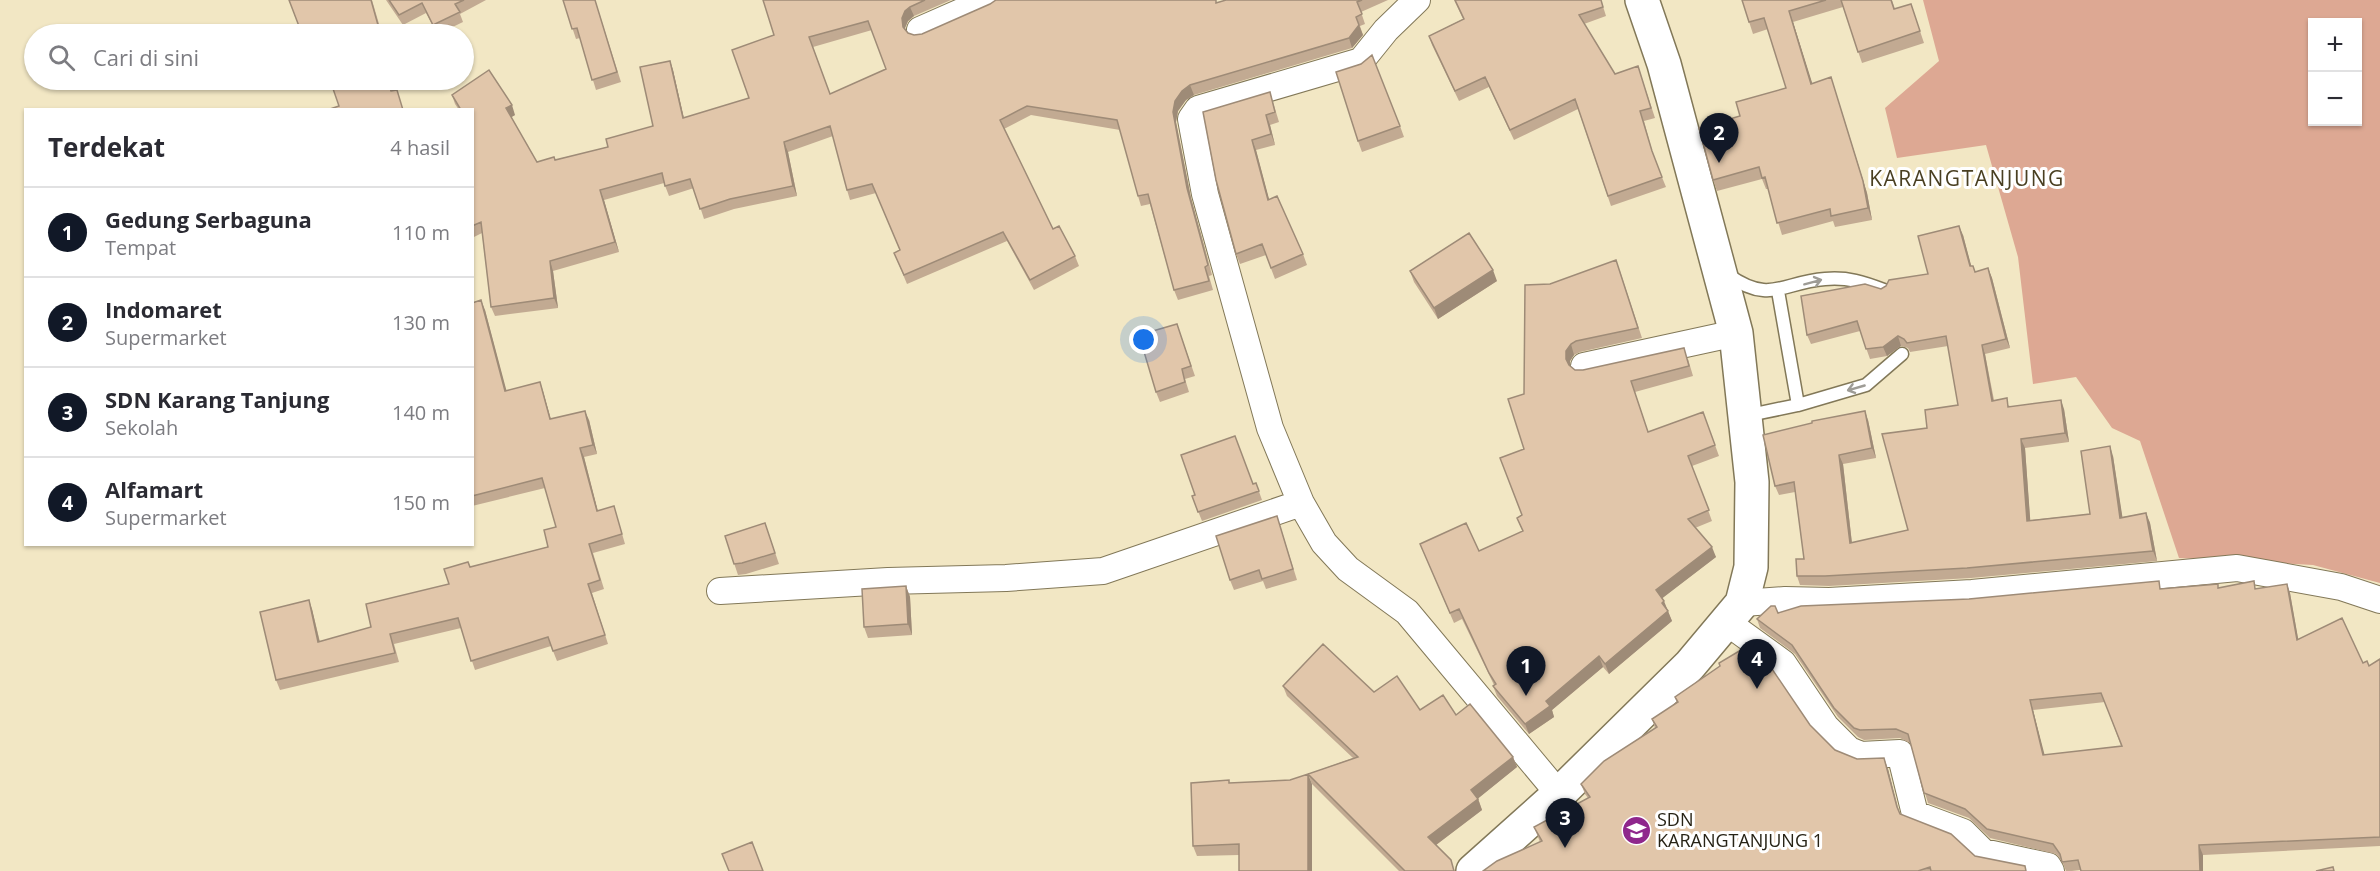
<!DOCTYPE html>
<html lang="id">
<head>
<meta charset="utf-8">
<style>
	body { margin:0; font-family:"Open Sans",sans-serif; background:#f2f2f3; color:#2b2b33 }
	.controls { position:absolute; right:18px; top:18px; display:grid; overflow:hidden; border-radius:0px; box-shadow:0 2px 4px #0004 }
	.controls button { width:54px; height:54px; display:grid; place-items:center; padding:0; border:0; border-bottom:2px solid #e1e1e2; background:#fff; color:#2b2b33; font:30px sans-serif }
	.you { position:absolute; left:1144px; top:340px; width:21px; height:21px; margin:-15px; border:4px solid #fff; border-radius:50%; background:#1a73e8; box-shadow:0 0 0 9px #1a73e833 }
	.badge { display:grid; place-items:center; width:39px; height:39px; border-radius:50%; background:#111827; color:#fff; font-size:20px; font-weight:700 }
	.pin { position:absolute; translate:-50% -50px; filter:drop-shadow(0 2px 3px #0008) }
	.pin::after { content:''; position:absolute; top:32px; width:21px; height:18px; background:inherit; clip-path:polygon(0 0,100% 0,50% 100%) }
	.list { margin:0; padding:0; list-style:none }
	h2 { display:flex; justify-content:space-between; align-items:center; height:78px; margin:0; padding:0 24px; font-size:26px }
	h2 small { font-size:20px; font-weight:400; color:#7c7c81 }
	.list li { display:grid; grid-template-columns:39px 1fr auto; gap:18px; align-items:center; box-sizing:border-box; height:90px; padding:0 24px; border-top:2px solid #e1e1e2 }
	.list b { display:block; font-size:22px; white-space:nowrap }
	.list p { margin:0; font-size:20px; white-space:nowrap; color:#7c7c81 }
	.list em { font-size:20px; font-style:normal; color:#7c7c81 }
	.icon { flex:none; width:33px; height:33px; fill:none; stroke:currentColor; stroke-width:2; stroke-linecap:round; stroke-linejoin:round }
	.map { position:relative; flex:none; width:2380px; height:871px; overflow:hidden }
	.search { position:absolute; background:#fff; box-shadow:0 2px 4px #0004; left:24px; top:24px; width:450px; height:66px; display:flex; align-items:center; gap:15px; box-sizing:border-box; padding:0 21px; border-radius:33px; color:#7c7c81; font-size:22px }
	.panel { position:absolute; background:#fff; box-shadow:0 2px 4px #0004; left:24px; top:108px; width:450px; height:438px; border-radius:0px }
	.map>svg:first-child { display:block }
</style>
</head>
<body>
<div class="map">
<svg width="2380" height="871" viewBox="0 0 2380 871">
	<rect width="100%" height="100%" fill="#f2e7c4"/>
	<path fill="#dda893" fill-rule="evenodd" d="M1923,0H2380V583L2313,565L2179,558L2140,441L2112,428L2076,377L2033,384L2018,257L1986,145L1897,158L1885,108L1939,61ZM2312,22H2358V122H2312Z"/>
	<g fill="none" stroke-linecap="round" stroke-linejoin="round">
		<defs>
			<path id="service" d="M1728,275C1771,305 1782,282 1825,279C1848,277 1863,282 1884,290
				M1778,291L1798,405
				M1745,416L1798,405L1866,385L1902,354"/>
			<path id="minor" d="M1417,0L1386,30L1361,61L1198,109L1191,119L1205,194L1270,428L1301,503L1324,543L1348,569L1407,612L1559,794
				M920,30L988,0
				M1584,366L1736,333
				M720,591L888,581L1006,578L1103,571L1301,503
				M1742,603L1785,600L1829,601L1972,593L2237,568L2341,587L2380,600
				M1725,621L1783,663L1826,727L1849,750L1861,755L1900,753L1915,814L1963,832L1983,852L2048,866L2051,871"/>
			<path id="secondary" d="M1473,871L1559,794L1690,665L1742,603L1751,567L1752,482L1736,333L1664,64L1642,0"/>
		</defs>
		<use href="#service" stroke="#827858" stroke-width="15"/>
		<use href="#minor" stroke="#827858" stroke-width="28"/>
		<use href="#secondary" stroke="#827858" stroke-width="36"/>
		<use href="#service" stroke="#fff" stroke-width="12"/>
		<use href="#minor" stroke="#fff" stroke-width="26"/>
		<use href="#secondary" stroke="#fff" stroke-width="33"/>
	</g>
	<path fill="#c2aa92" fill-rule="evenodd" d="M289,0H372L382,34H302Z
		M386,0H486L460,14L463,22L438,34H437L426,13L403,25Z
		M563,0H595L621,82L596,90L580,38L576,39Z
		M763,0H951L914,16L908,21L905,28L906,30L908,33L914,35L1217,3L1226,0H1388L1361,12L1365,24L1360,26L1363,35L1352,48L1194,95L1186,100L1178,111L1176,122L1191,198L1212,275L1209,276L1213,290L1178,300L1174,290L1150,204L1141,206L1138,196L1120,130L1031,115L1004,129L1053,229L1075,256L1079,266L1034,290L1007,241L907,284L894,253L900,250L876,193L850,200L847,190L833,136L788,152L797,196L734,209L704,219L694,188L669,196L664,183L604,200L619,252L553,271L558,308L495,316L491,307L482,233L472,238V110H459L455,104L452,95L515,115L511,117L537,162L555,160L608,147L653,126L670,61L673,70L684,118L749,98L774,35ZM872,30L886,69L830,94L813,47Z
		M1454,0H1601L1606,16L1584,24L1615,74L1638,66L1655,118L1644,121L1654,158L1666,187L1611,206L1578,109L1514,140L1489,87L1459,101L1432,45L1429,36L1463,19Z
		M1742,0H1892L1895,9L1911,4L1924,43L1862,63L1843,7L1793,22L1812,84L1831,77L1867,193L1872,220L1835,227L1833,221L1782,235L1768,189H1766L1762,179L1717,191L1713,180L1740,116L1786,88L1768,29L1753,34Z
		M1270,92L1279,122L1270,125L1275,145L1256,150L1269,200L1303,254L1307,265L1275,279L1266,255L1240,264L1236,254L1216,180Z
		M1400,126L1404,137L1362,152L1358,141Z
		M1963,235L1971,266L1975,272L1988,268L1992,278L2010,348L1985,354L1994,400L2010,406L2064,409L2069,442L2025,448L2030,520L2090,514L2113,456L2122,517L2146,513L2150,523L2157,561L1971,578L1829,586L1800,585L1797,576L1804,559L1795,492L1779,495L1775,486L1868,420L1876,458L1843,464L1852,543L1908,530L1927,428L1958,405L1948,346L1910,352L1908,348L1901,346L1887,356L1870,359L1860,331L1811,344L1807,335L1881,289L1928,274Z
		M1410,271L1497,281L1438,319L1414,282Z
		M1620,271L1642,338L1580,352L1574,355L1570,361V366L1575,370H1583L1688,359L1693,376L1635,392L1648,432L1703,412L1719,456L1692,466L1712,521L1695,528L1716,557L1662,598L1672,621L1609,674L1603,667L1552,710L1554,717L1529,734L1497,696L1493,686L1494,685L1462,619L1454,623L1420,544L1479,551L1523,532L1517,518L1522,515L1524,394L1550,284Z
		M472,303L485,310L506,391L540,382L551,419L589,420L597,454L584,457L598,511L614,506L625,544L593,553L604,589L592,593L608,644L557,661L551,646L475,670L461,628L394,644L399,662L280,690L276,680L312,609L320,642L371,627L449,584L470,567L548,547L556,527L545,488L472,506Z
		M1177,324L1195,376L1185,379L1189,392L1160,402L1156,392Z
		M1256,483L1262,500L1202,521L1192,496Z
		M1277,516L1297,580L1266,589L1263,581L1234,590L1230,580Z
		M765,523L779,564L746,574L738,575L725,536Z
		M2287,584L2290,593L2298,639L2369,666L2380,659V846L2203,855L2072,871H2066L2062,861L2056,854L1990,838L1969,818L1928,803L1910,743L1900,738L1864,740L1858,737L1838,717L1795,654L1760,628L1757,619L1778,613L1969,599L2162,589L2219,588L2256,589ZM2105,702L2121,746L2044,755L2033,710Z
		M906,586L910,597L912,635L868,638L864,627Z
		M1719,663L1810,725L1835,750L1857,759L1888,769L1899,811L1900,814L1975,856L2026,871H1483L1540,842L1534,827L1588,798L1585,794L1581,784L1655,728L1652,719L1677,703L1675,697L1720,666Z
		M1283,686L1374,692L1420,710L1456,715L1513,757L1517,767L1478,798L1482,810L1436,845L1455,871H1399L1312,784L1308,774L1353,758L1287,696Z
		M1230,783L1312,784L1239,855L1197,856L1193,846Z"/>
	<path fill="#9e8b77" d="M910,7L914,16L908,21L905,28L907,37L903,27L902,18L905,11Z
		M1789,11L1793,22L1816,95L1811,84Z
		M1359,25L1363,35L1352,48L1349,38Z
		M670,61L673,70L686,128L683,118Z
		M1831,77L1867,193L1872,220L1868,208Z
		M1190,85L1194,95L1186,100L1178,111L1176,122L1191,198L1212,275L1187,188L1173,112L1175,101L1182,91Z
		M512,105L515,115L510,118L506,108Z
		M1266,115L1270,125L1275,145L1271,134Z
		M1252,140L1256,150L1272,210L1268,200Z
		M784,142L788,152L797,196L793,186Z
		M600,190L604,200L619,252L615,242Z
		M1959,226L1963,235L1974,276L1970,266Z
		M550,261L553,271L558,308L554,298Z
		M1988,268L1992,278L2010,348L2006,339Z
		M1493,270L1497,281L1438,319L1434,308Z
		M481,300L485,310L509,400L505,391Z
		M1898,336L1901,346L1887,356L1883,347Z
		M1571,344L1574,355L1570,361V370L1566,359V351Z
		M1982,345L1985,354L1995,410L1992,401Z
		M540,382L543,391L553,428L550,419Z
		M2061,400L2064,409L2069,442L2065,433Z
		M585,411L589,420L597,454L593,445Z
		M1865,411L1868,420L1876,458L1872,448Z
		M2021,439L2025,448L2031,530L2027,521Z
		M2110,446L2113,456L2124,527L2120,518Z
		M580,448L584,457L600,520L597,511Z
		M1839,455L1843,464L1853,553L1850,543Z
		M2146,513L2150,523L2157,561L2153,551Z
		M1712,547L1716,557L1660,600L1656,590Z
		M2287,584L2290,593L2300,649L2297,640Z
		M906,586L910,597L912,635L908,624Z
		M309,600L312,609L322,652L318,642Z
		M1664,601L1672,621L1609,674L1605,664Z
		M1599,656L1603,667L1552,710L1554,717L1529,734L1525,724L1546,701Z
		M2030,700L2033,710L2047,764L2043,755Z
		M1513,757L1517,767L1475,801L1471,790Z
		M1884,758L1888,769L1900,818L1897,807Z
		M1308,774L1312,784V871H1308Z
		M1478,799L1482,810L1432,848L1428,837Z
		M2199,845L2203,855V871H2200Z"/>
	<path fill="#e1c6aa" stroke="#9e8b77" stroke-width="1.5" fill-rule="evenodd" d="M289,0H371L378,25L368,30L370,34H302Z
		M389,0H464L455,4L460,12L433,25L422,3L399,15Z
		M563,0H595L617,72L592,80L577,28L572,29Z
		M763,0H925L910,7L905,11L902,18L903,27L908,33L914,35L922,34L990,4L996,0H1216V3L1226,0H1362L1357,2L1362,14L1356,17L1359,25L1349,38L1190,85L1182,91L1175,101L1173,112L1187,188L1208,265L1205,267L1209,281L1174,290L1148,194L1138,196L1117,120L1027,106L1000,120L1053,229L1059,226L1075,256L1030,280L1003,232L904,275L894,253L900,250L872,184L847,190L830,126L784,142L793,186L730,199L700,209L690,179L665,186L662,173L600,190L615,242L550,261L554,298L491,307L481,222L472,226V110H461L452,95L489,70L512,105L506,108L537,162L554,157L555,160L608,147L606,139L653,126L640,67L670,61L683,118L749,98L732,50L774,35ZM868,21L886,69L830,94L809,37Z
		M1455,0H1601L1603,7L1579,15L1615,74L1638,66L1651,108L1640,111L1652,151L1662,177L1608,196L1575,99L1510,130L1485,77L1455,91L1429,36L1464,19Z
		M1742,0H1826L1789,11L1811,84L1831,77L1863,181L1868,208L1831,216L1830,209L1777,223L1765,177L1762,178L1759,167L1713,180L1699,128L1740,116L1736,102L1786,88L1764,18L1749,22Z
		M1841,0H1891L1894,9L1911,4L1920,31L1858,52Z
		M1372,55L1400,126L1358,141L1336,72L1361,64Z
		M330,80H387L391,91L397,90L403,110H327L339,106Z
		M1270,92L1275,112L1266,115L1271,134L1252,140L1268,200L1277,196L1303,254L1271,268L1262,244L1236,254L1216,180L1203,112Z
		M1959,226L1970,266H1973L1975,272L1988,268L2006,339L1982,345L1992,401L2007,398L2008,407L2061,400L2065,433L2021,439L2027,521L2090,514L2081,451L2110,446L2120,518L2146,513L2153,551L1967,568L1825,576H1797L1796,559H1804L1794,482L1775,486L1763,435L1812,423V421L1865,411L1872,448L1839,455L1850,543L1908,530L1882,434L1927,428L1925,410L1958,405L1946,336L1907,343L1904,339L1898,336L1883,347L1866,349L1857,321L1807,335L1801,296L1865,284L1881,289L1886,286L1889,280L1928,274L1918,236Z
		M1469,233L1493,270L1434,308L1410,271Z
		M1616,260L1638,328L1576,341L1571,344L1566,351V359L1569,365L1575,370H1583L1684,348L1689,366L1631,381L1648,432L1703,412L1715,445L1688,456L1709,510L1688,519L1712,547L1656,590L1664,601L1662,603L1668,611L1605,664L1599,656L1546,701L1550,706L1525,724L1493,686L1496,684L1489,673L1459,609L1450,613L1420,544L1466,523L1479,551L1523,531L1517,518L1522,515L1500,458L1524,449L1508,399L1524,394L1525,285L1550,284Z
		M481,300L505,391L540,382L550,419L585,411L593,445L580,448L597,511L614,506L622,534L589,544L600,580L588,584L605,635L553,651L548,637L471,661L458,618L390,634L395,653L276,680L260,612L309,600L318,642L371,627L366,604L449,584L444,569L468,562L470,567L548,547L544,530L556,527L542,478L472,496V303Z
		M1177,324L1191,366L1182,369L1185,382L1156,392L1139,335Z
		M1235,436L1253,484L1256,483L1259,491L1198,512L1192,496L1195,495L1181,455Z
		M1277,516L1293,569L1262,579L1259,570L1230,580L1216,536Z
		M765,523L775,553L742,563L734,564L725,536Z
		M2159,581L2160,589L2218,584V588L2254,581L2255,589L2287,584L2297,640L2342,618L2363,663L2367,661L2369,666L2380,659V837L2199,845L2200,871H2081L2078,860L2062,862L2060,854L2053,844L1987,829L1965,809L1924,793L1908,734L1896,729L1860,730L1854,728L1834,708L1792,645L1757,619L1771,606H1775L1778,613L1801,606L1969,599ZM2101,693L2122,746L2043,755L2030,700Z
		M906,586L908,624L864,627L862,589Z
		M1323,644L1374,692L1397,676L1420,710L1443,695L1456,715L1470,704L1513,757L1471,790L1478,799L1428,837L1451,860L1454,871H1405L1308,774L1358,757L1283,686Z
		M1746,647L1768,663L1810,725L1835,750L1857,759L1884,758L1897,807L1900,814L1951,834L1975,856L2025,866L2026,871H1931L1930,867L1918,871H1483L1497,861L1542,841L1534,827L1590,797L1581,784L1604,761L1657,727L1652,719L1678,702L1675,697L1720,666L1719,663Z
		M1308,774V871H1239V844L1193,846L1191,783L1229,780V783L1290,780Z
		M752,842L763,871H729L722,854Z
		M2333,867L2334,871H2316Z"/>
	<defs><path id="oneway-shaft" d="M-6 0H5M1.5-3L5.5 0L1.5 3" fill="none" stroke-width="1.6" stroke-linecap="round" stroke-linejoin="round" transform="scale(1.5)"/></defs>
	<g stroke="#9e9c96">
		<use href="#oneway-shaft" transform="translate(1813 282) rotate(-15)"/>
		<use href="#oneway-shaft" transform="translate(1856 388) rotate(164)"/>
	</g>
	<defs>
		<symbol id="school-disc" viewBox="-11 -11 22 22"><circle r="9.5" fill="#8f278c" stroke="#fff"/><path d="M0-5L7-2L0 1L-7-2ZM-4 1L0 2.5L4 1V4Q0 6-4 4Z" fill="#fff"/></symbol>
	</defs>
	<g fill-rule="evenodd">
		<use href="#school-disc" x="1620" y="814" width="33" height="33"/>
	</g>
	<g text-anchor="middle" stroke-width="6" stroke-linejoin="round" paint-order="stroke">
		<g font-size="18" fill="#272316" stroke="#fff" text-anchor="start">
			<text x="1657" y="826">SDN<tspan x="1657" dy="21">KARANGTANJUNG 1</tspan></text>
		</g>
		<g font-size="21" letter-spacing="1.5" fill="#493f21" stroke="#fff">
			<text x="1967" y="186">KARANGTANJUNG</text>
		</g>
	</g>
</svg>
<div class="controls">
<button>+</button>
<button>−</button>
</div>
<div class="you"></div>
<div class="pin badge" style="left:1526px;top:696px">1</div>
<div class="pin badge" style="left:1719px;top:163px">2</div>
<div class="pin badge" style="left:1565px;top:848px">3</div>
<div class="pin badge" style="left:1757px;top:689px">4</div>
<div class="search"><svg class="icon" aria-label="search" viewBox="0 0 24 24"><circle cx="10" cy="10" r="6"/><path d="M15 15l6 6"/></svg>Cari di sini</div>
<section class="panel">
<h2>Terdekat<small>4 hasil</small></h2>
<ul class="list">
<li><span class="badge">1</span><div><b>Gedung Serbaguna</b><p>Tempat</p></div><em>110 m</em></li>
<li><span class="badge">2</span><div><b>Indomaret</b><p>Supermarket</p></div><em>130 m</em></li>
<li><span class="badge">3</span><div><b>SDN Karang Tanjung</b><p>Sekolah</p></div><em>140 m</em></li>
<li><span class="badge">4</span><div><b>Alfamart</b><p>Supermarket</p></div><em>150 m</em></li>
</ul>
</section>
</div>
</body>
</html>
